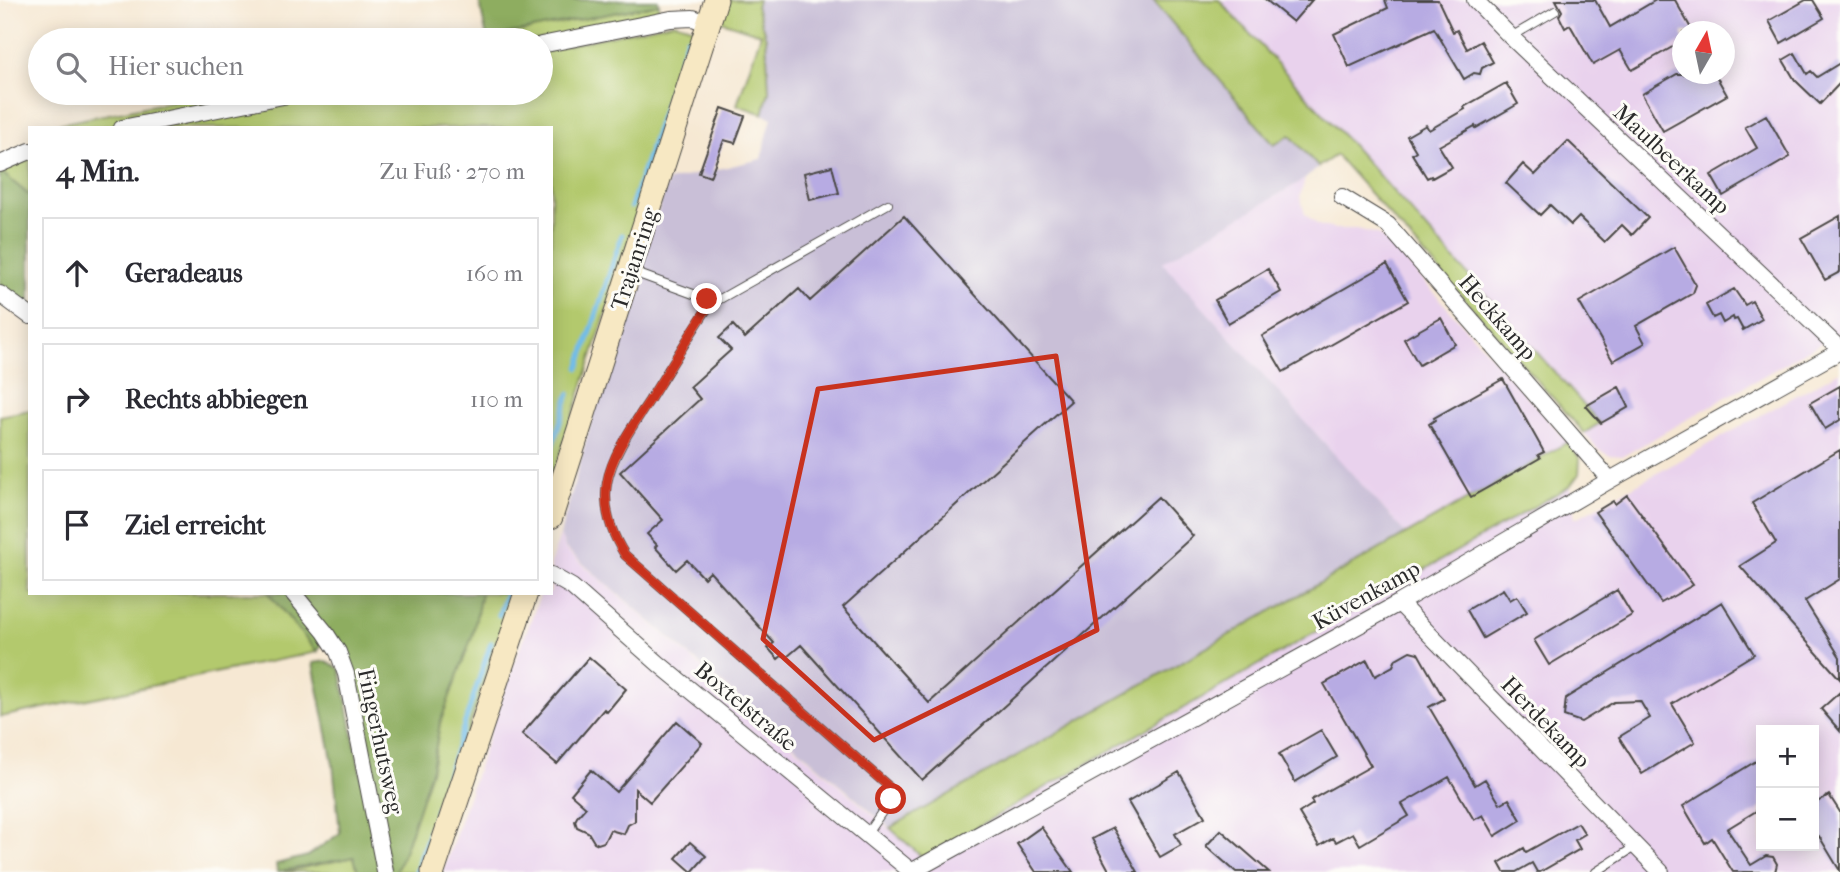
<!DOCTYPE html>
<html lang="de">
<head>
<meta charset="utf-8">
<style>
	body { margin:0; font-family:"IM FELL French Canon",serif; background:#f2f2f3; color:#2b2b33 }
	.controls { position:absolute; right:21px; bottom:21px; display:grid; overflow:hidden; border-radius:0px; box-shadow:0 4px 18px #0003 }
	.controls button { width:63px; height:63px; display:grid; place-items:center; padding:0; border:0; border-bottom:2px solid #e1e1e2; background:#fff; color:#2b2b33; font:35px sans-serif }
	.compass { position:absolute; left:1672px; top:21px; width:63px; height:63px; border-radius:50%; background:#fff; box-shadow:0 4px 18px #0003; rotate:9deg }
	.stop { position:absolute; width:21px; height:21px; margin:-16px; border:5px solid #c8321e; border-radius:50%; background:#fff }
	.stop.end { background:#c8321e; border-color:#fff; box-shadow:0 2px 7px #0008 }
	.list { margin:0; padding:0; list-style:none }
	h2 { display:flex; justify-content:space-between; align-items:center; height:91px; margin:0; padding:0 28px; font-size:30px }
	h2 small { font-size:23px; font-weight:400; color:#7c7c81 }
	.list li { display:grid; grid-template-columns:46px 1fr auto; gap:21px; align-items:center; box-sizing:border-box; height:112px; margin:0 14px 14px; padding:0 14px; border:2px solid #e1e1e2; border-radius:0px }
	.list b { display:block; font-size:26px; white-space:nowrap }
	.list em { font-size:23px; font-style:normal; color:#7c7c81 }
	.icon { flex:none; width:38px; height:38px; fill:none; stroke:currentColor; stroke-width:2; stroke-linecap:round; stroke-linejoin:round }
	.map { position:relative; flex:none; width:1840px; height:872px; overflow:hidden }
	.search { position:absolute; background:#fff; box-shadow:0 4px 18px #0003; left:28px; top:28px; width:525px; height:77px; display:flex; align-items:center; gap:18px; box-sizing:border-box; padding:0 24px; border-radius:38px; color:#7c7c81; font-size:26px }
	.panel { position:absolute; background:#fff; box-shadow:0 4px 18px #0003; left:28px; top:126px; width:525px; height:469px; border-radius:0px }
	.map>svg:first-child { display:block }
</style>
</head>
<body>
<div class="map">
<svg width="1840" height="872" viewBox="0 0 1840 872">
	<rect width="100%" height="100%" fill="#fdfcf7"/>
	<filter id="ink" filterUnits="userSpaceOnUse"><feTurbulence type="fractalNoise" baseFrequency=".0143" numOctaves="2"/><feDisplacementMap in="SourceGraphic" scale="14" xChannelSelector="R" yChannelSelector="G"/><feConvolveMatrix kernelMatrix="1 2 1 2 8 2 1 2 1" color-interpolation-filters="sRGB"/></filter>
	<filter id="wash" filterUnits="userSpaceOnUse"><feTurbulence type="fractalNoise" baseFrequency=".00686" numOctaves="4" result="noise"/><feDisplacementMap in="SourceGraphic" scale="28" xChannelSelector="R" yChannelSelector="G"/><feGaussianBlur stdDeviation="1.57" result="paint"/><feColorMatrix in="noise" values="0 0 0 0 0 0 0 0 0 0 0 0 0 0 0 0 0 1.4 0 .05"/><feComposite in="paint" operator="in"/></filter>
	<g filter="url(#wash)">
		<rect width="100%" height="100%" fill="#f6e8d3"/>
		<path fill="#e9d2ed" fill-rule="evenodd" d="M1219,0H1840V332L1623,456L1608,455L1598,449L1584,433L1600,423L1350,143ZM1682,32H1724V74H1682Z
			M1305,179L1300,196L1305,214L1318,225L1334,229H1357L1377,234L1391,245L1568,442L1406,534L1161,262Z
			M1840,371V872H443L502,696L541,593H551V561L560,535L566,550L923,858L1570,486L1575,519ZM1761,730H1814V846H1761Z"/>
		<path fill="#c9bfd7" d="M758,0H1153L1274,144L1290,135L1318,168L1305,179L1162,262L1406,534L890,828L566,549L560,535L598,397L668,181L761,159L772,118L763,114L769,91L766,38L756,6Z"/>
		<path fill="#b3c96d" stroke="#6f7a4c" stroke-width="2" d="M727,0H758L756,6L766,38L769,91L763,114L737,105L761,34L721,21Z
			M1153,0H1219L1350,143L1600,423L1584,433L1336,155L1318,167L1290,135L1274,145Z
			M659,4V17L541,40H476Z
			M674,22L698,29L551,483V128H152L329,93H541V51Z
			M214,93H275L98,128H39Z
			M30,155V196L0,171Z
			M30,410V593H268L317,652L0,717V416Z
			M1568,442L1580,459L1579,474L1570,486L923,858L890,828Z
			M481,593H516L505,626L499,637L422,872H396L406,846L432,768L440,723Z
			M354,857L358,872H284Z"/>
		<path fill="#8ead60" stroke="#5c6c46" stroke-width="2" d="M479,0H658L659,4L487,38Z
			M0,171L30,196V309L0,287Z
			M268,593H286L325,640L317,652Z
			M299,593H481L473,634L440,723L432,768L406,846L396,872H390L347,662Z
			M326,661L340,669L380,872H358L354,857L277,872L276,864L308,856L340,833L333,764L313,663Z"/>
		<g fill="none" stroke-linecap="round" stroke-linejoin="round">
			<path stroke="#6fbce9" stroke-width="5" d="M631,207L687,38
				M579,368L622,235
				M551,450L569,394
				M499,615L506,593
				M416,872L491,643"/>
		</g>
		<g id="blocks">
			<path fill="#b7abe3" d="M1266,0H1312L1293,22Z
				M1385,0H1438L1453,32L1457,30L1467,49L1481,41L1493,62L1482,68L1480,74L1474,73L1464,79L1434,28L1349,67L1334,34L1388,8Z
				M1556,0H1595L1610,27L1656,0H1675L1693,32H1683V41L1632,70L1620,50L1593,65L1570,25L1565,28L1559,16L1562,11Z
				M1806,0H1813L1824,18L1781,43L1769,21Z
				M1795,53L1807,74L1811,71L1817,77L1840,63V83L1820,104L1795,80L1783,60Z
				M1677,74H1715L1727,95L1663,131L1642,94Z
				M1506,83L1518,104L1476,128L1475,126L1439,146L1452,167L1432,178L1431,176L1427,178L1412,154L1416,151L1407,136L1426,125L1429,130L1465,109L1464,107Z
				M722,108L745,116L735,143L724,140L710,177L699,173Z
				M1766,115L1790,157L1723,196L1711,175L1757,148L1745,127Z
				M1568,141L1648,218L1632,235L1622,225L1605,242L1579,217L1571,225L1550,205L1540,215L1506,183L1523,164L1535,175Z
				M832,166L839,193L810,200L804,173Z
				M904,216L1071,401L843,607L929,703L1158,497L1193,536L922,780L801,645L787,657L784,654L778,659L768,648L774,643L710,572L704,578L687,560L676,570L655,547L657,545L647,534L663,520L620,472L700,399L690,387L731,350L719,338L733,325L745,338L799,289L810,301Z
				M1840,216V272L1825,280L1801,238Z
				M1674,247L1696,285L1693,293L1636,326L1645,343L1613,361L1579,302Z
				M1387,264L1408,301L1283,372L1262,336Z
				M1268,269L1281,292L1228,323L1215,300Z
				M1734,289L1745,305L1752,301L1762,319L1743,330L1737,319L1734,320L1733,317L1723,323L1719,315L1713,318L1706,305Z
				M1441,318L1455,344L1419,365L1404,339Z
				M1503,379L1544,452L1538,455L1540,458L1471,497L1429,424L1435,420L1434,418Z
				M1840,386V420L1825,429L1810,403Z
				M1619,387L1629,407L1601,423L1586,406Z
				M1840,450V579L1805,601L1840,657V679L1740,566L1776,543L1752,503Z
				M1627,495L1693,585L1661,603L1595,512L1613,501L1615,504Z
				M1503,589L1510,600L1517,596L1527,612L1483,638L1467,610Z
				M1617,590L1632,615L1549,665L1534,640Z
				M1722,602L1754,654L1672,704L1695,742L1642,774L1619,737L1650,718L1640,701L1614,702L1581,722L1564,716L1566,698Z
				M1410,651L1418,653L1444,699L1429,707L1475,785L1485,779L1500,804L1509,799L1521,820L1495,836L1483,815L1474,820L1449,777L1402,804L1409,816L1360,845L1353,833L1336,842L1333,838L1319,846L1299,813L1313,804L1311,800L1371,766L1324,684L1367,660L1375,676L1393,666L1396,659Z
				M589,657L626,689L607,712L604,709L557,764L522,734Z
				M1840,692V731L1821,709Z
				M677,721L702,743L650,802L635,789V821L628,825L624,834L610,830L604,842L598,844L594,842L588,832L577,827L575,821L577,817L586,807L571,794L591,770L616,792Z
				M1321,730L1337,757L1295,782L1279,754Z
				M1761,758V808L1727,829L1751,865L1766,856L1773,857L1777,864L1775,872H1733L1712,838L1705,843L1683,806Z
				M1179,772L1205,817L1175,834L1181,845L1160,857L1128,802Z
				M1829,795L1840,812V871L1819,836L1814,839V804Z
				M1578,823L1585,834L1575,840L1580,849L1540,872H1537L1532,863L1516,872H1504L1499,863L1524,848L1526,852Z
				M1041,827L1073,872H1036L1017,844Z
				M1113,828L1138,872H1110L1092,839Z
				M1221,830L1269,872H1236L1206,846Z
				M690,842L706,856L692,872L676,858Z"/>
		</g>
	</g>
	<g filter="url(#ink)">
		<use href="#blocks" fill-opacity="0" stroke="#494744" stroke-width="2"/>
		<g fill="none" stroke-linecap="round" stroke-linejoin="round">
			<defs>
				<path id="service" d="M1511,37L1555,11
					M633,272L707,299H720L888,204
					M713,300C691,333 670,367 649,401C634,424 612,455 607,483C603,509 611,533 625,555L887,785L891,790V799L866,835
					M1596,872L1636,846"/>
				<path id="minor" d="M1475,0L1511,37L1840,349
					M541,45L671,19L693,18L709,24
					M122,128L298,93
					M0,164L30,151
					M1342,197L1388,225L1610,480
					M0,294L30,316
					M551,575L572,587L659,664L912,872
					M293,593L325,632L338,652L346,674L385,872
					M1399,603L1661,872
					M911,872L1399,603L1610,480L1840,351"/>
				<path id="secondary" d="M551,517L716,0
					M433,872L526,593"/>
			</defs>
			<use href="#service" stroke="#494744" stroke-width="10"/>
			<use href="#minor" stroke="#494744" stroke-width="18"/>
			<use href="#secondary" stroke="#494744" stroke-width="25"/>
			<use href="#service" stroke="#fff" stroke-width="8"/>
			<use href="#minor" stroke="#fff" stroke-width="16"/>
			<use href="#secondary" stroke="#f7e8c3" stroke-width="23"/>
		</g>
	</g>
	<g fill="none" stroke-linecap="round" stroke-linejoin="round" filter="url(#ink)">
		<path stroke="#c8321e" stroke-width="9" d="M707,299H713C691,333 670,367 649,401C634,424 611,455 607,483C603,509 611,533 625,555L887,785L891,790V799"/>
	</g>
	<path fill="none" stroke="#c8321e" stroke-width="5" stroke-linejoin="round" d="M1056,356L1097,630L874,740L763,639L818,389Z"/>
	<g text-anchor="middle" stroke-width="6" stroke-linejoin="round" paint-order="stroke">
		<g font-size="23" fill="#2b2b2b" stroke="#fdfcf7">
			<text transform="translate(1672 159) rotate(43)" y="8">Maulbeerkamp</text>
			<text transform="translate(634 259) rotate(-72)" y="8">Trajanring</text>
			<text transform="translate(1498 317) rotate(49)" y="8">Heckkamp</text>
			<text transform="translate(1366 595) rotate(-29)" y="8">Küvenkamp</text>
			<text transform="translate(746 706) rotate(40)" y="8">Boxtelstraße</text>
			<text transform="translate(1546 722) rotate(46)" y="8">Herdekamp</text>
			<text transform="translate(381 741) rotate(78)" y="8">Fingerhutsweg</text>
		</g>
	</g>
</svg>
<div class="controls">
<button>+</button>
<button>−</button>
</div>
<svg class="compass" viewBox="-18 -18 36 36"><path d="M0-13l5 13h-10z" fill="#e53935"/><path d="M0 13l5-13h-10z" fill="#7c7c81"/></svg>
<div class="stop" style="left:891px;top:799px"></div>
<div class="stop end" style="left:707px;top:299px"></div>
<div class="search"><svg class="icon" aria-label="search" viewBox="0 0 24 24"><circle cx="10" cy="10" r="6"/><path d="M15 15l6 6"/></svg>Hier suchen</div>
<section class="panel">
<h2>4 Min.<small>Zu Fuß · 270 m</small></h2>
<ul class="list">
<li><svg class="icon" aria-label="ahead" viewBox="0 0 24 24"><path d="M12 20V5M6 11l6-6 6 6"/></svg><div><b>Geradeaus</b></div><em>160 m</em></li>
<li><svg class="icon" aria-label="right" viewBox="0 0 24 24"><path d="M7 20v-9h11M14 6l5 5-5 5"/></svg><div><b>Rechts abbiegen</b></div><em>110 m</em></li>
<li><svg class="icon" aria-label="arrive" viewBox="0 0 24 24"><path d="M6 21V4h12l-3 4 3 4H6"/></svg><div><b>Ziel erreicht</b></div></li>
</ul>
</section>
</div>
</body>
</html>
